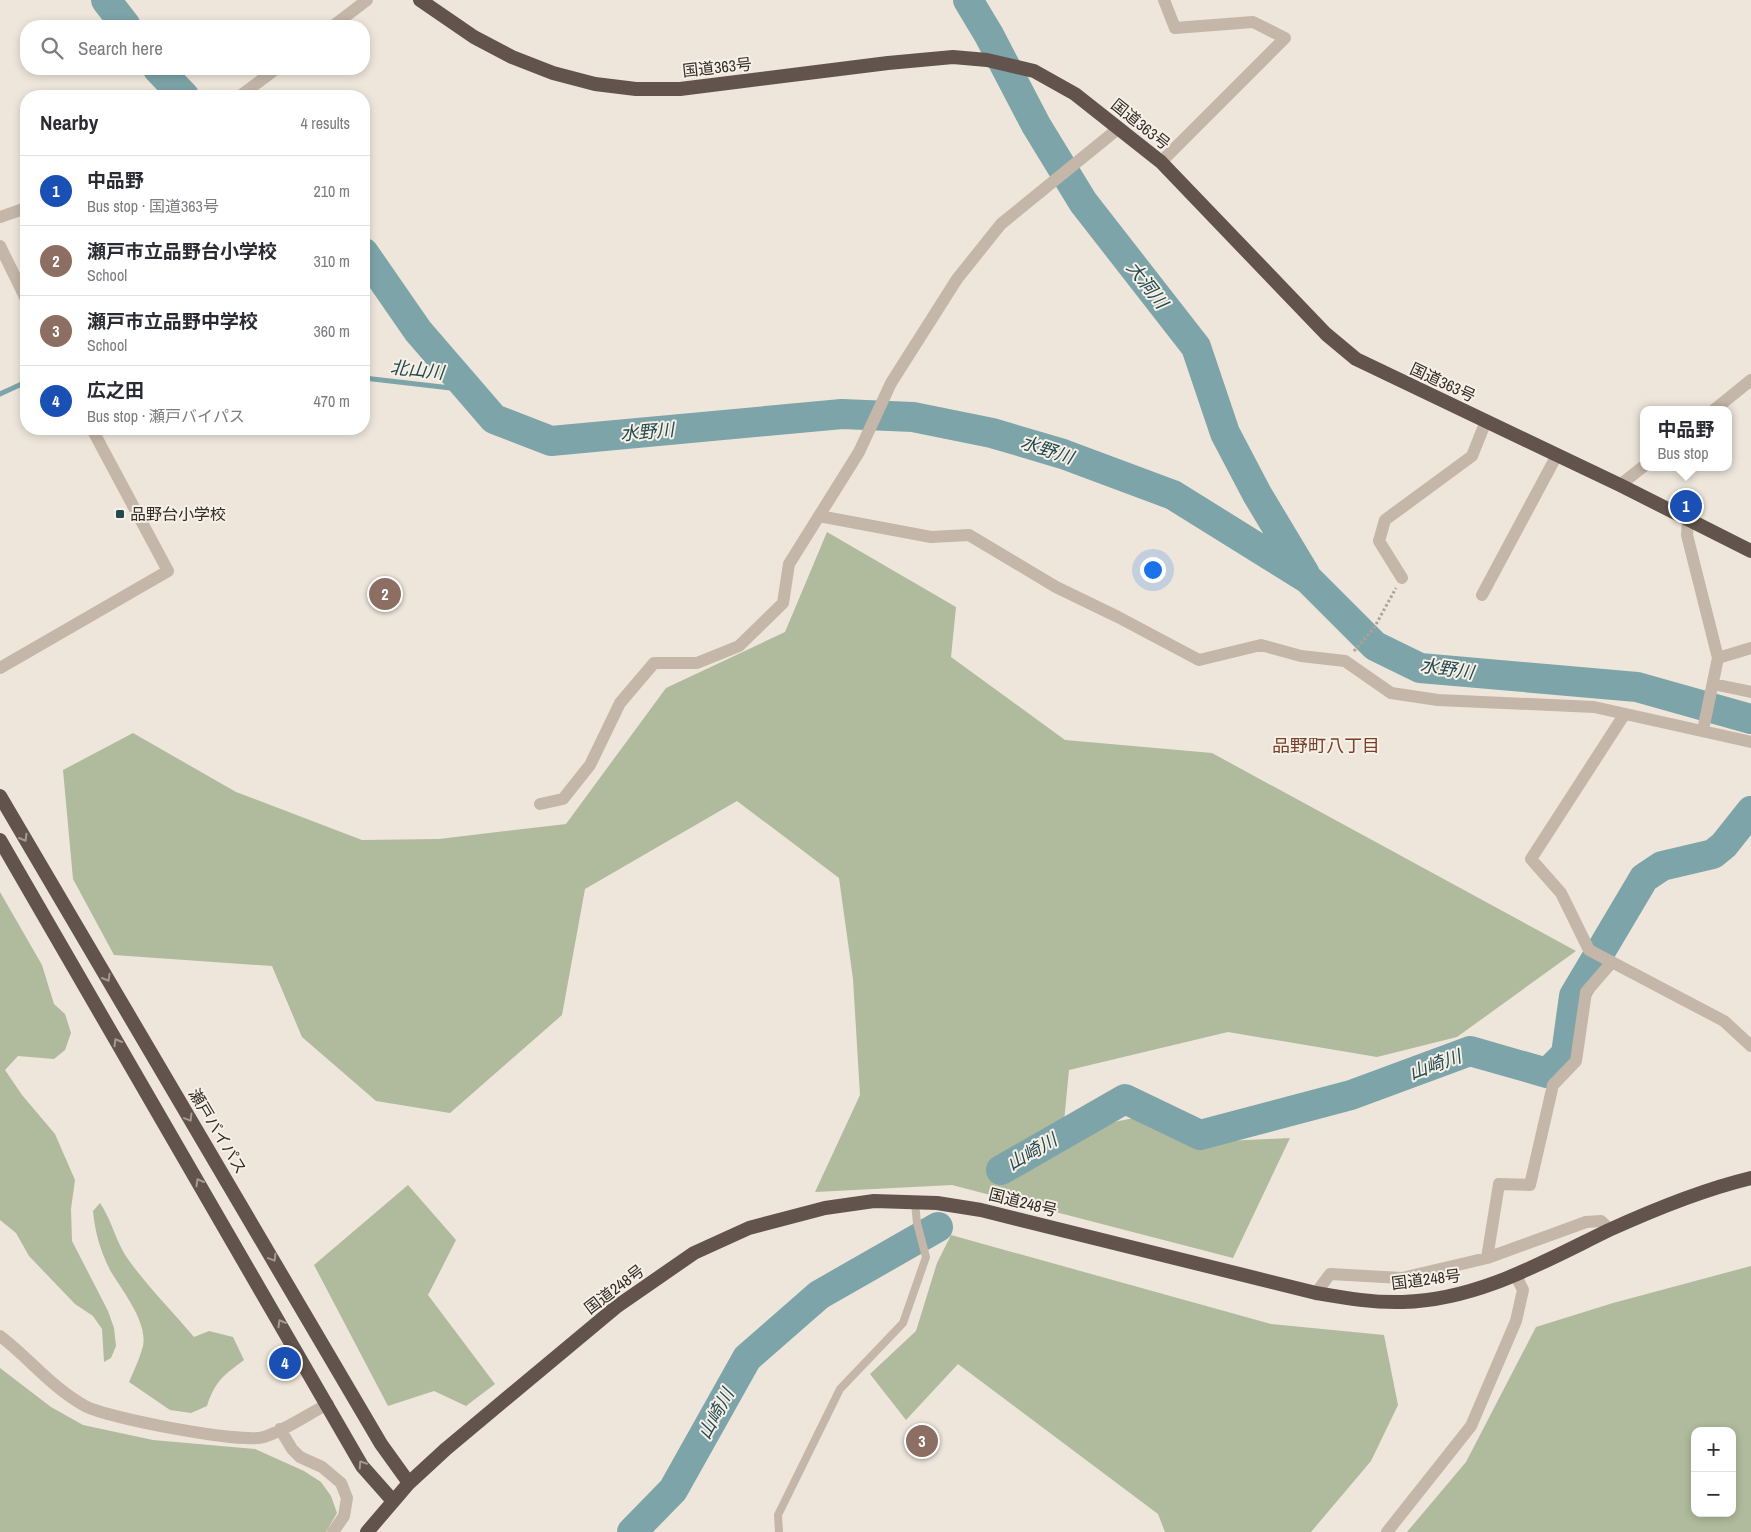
<!DOCTYPE html>
<html lang="en">
<head>
<meta charset="utf-8">
<style>
	body { margin:0; font-family:"Archivo Narrow","Noto Sans JP",sans-serif; background:#f7f7f7; color:#2b2b33 }
	.controls { position:absolute; right:15px; bottom:15px; display:grid; overflow:hidden; border-radius:10px; box-shadow:0 2px 8px #0003 }
	.controls button { width:45px; height:45px; display:grid; place-items:center; padding:0; border:0; border-bottom:1px solid #e1e1e2; background:#fff; color:#2b2b33; font:25px sans-serif }
	.you { position:absolute; left:1152px; top:569px; width:18px; height:18px; margin:-12px; border:4px solid #fff; border-radius:50%; background:#1a73e8; box-shadow:0 0 0 8px #1a73e833 }
	.badge { display:grid; place-items:center; width:32px; height:32px; border-radius:50%; background:#db2777; color:#fff; font-size:16px; font-weight:700 }
	.pin { position:absolute; translate:-50% -50%; border:2px solid #fff; box-shadow:0 1px 5px #0006 }
	.popup { position:absolute; left:1640px; top:406px; width:92px; height:65px; box-sizing:border-box; display:grid; place-content:center; border-radius:10px; background:#fff; filter:drop-shadow(0 1px 4px #0005); font-size:16px; white-space:nowrap; color:#7c7c81 }
	.popup b { font-size:19px; color:#2b2b33 }
	.popup::after { content:''; position:absolute; left:50%; top:100%; margin-left:-10px; border:10px solid transparent; border-top-color:#fff }
	.list { margin:0; padding:0; list-style:none }
	h2 { display:flex; justify-content:space-between; align-items:center; height:65px; margin:0; padding:0 20px; font-size:21px }
	h2 small { font-size:16px; font-weight:400; color:#7c7c81 }
	.list li { display:grid; grid-template-columns:32px 1fr auto; gap:15px; align-items:center; box-sizing:border-box; height:70px; padding:0 20px; border-top:1px solid #e1e1e2 }
	.list b { display:block; font-size:19px; white-space:nowrap }
	.list p { margin:0; font-size:16px; white-space:nowrap; color:#7c7c81 }
	.list em { font-size:16px; font-style:normal; color:#7c7c81 }
	.icon { flex:none; width:28px; height:28px; fill:none; stroke:currentColor; stroke-width:2; stroke-linecap:round; stroke-linejoin:round }
	.map { position:relative; flex:none; width:1751px; height:1532px; overflow:hidden }
	.search { position:absolute; background:#fff; box-shadow:0 2px 8px #0003; left:20px; top:20px; width:350px; height:55px; display:flex; align-items:center; gap:12px; box-sizing:border-box; padding:0 18px; border-radius:20px; color:#7c7c81; font-size:19px }
	.panel { position:absolute; background:#fff; box-shadow:0 2px 8px #0003; left:20px; top:90px; width:350px; height:345px; border-radius:20px }
	.map>svg:first-child { display:block }
</style>
</head>
<body>
<div class="map">
<svg width="1751" height="1532" viewBox="0 0 1751 1532">
	<rect width="100%" height="100%" fill="#eee6db"/>
	<path fill="#afbb9c" fill-rule="evenodd" d="M827,532L956,607L951,657L1065,740L1212,753L1576,951L1457,1037L1377,1057L1228,1032L1069,1070L1063,1132L1139,1117L1205,1142L1290,1138L1233,1258L952,1185L815,1192L860,1095L853,979L839,878L737,801L585,889L562,1015L450,1113L376,1101L302,1037L272,966L114,955L73,879L63,770L133,733L236,792L362,840L439,839L566,824L666,688L785,632Z
		M0,892L42,965L54,1004L65,1014L71,1033L65,1050L54,1059L18,1056L5,1070L22,1095L55,1134L75,1180L71,1209L72,1241L108,1311L114,1328L116,1346L111,1358L104,1362L102,1329L93,1316L75,1304L29,1256L16,1233L0,1220Z
		M408,1185L456,1240L428,1295L495,1384L466,1406L434,1391L388,1406L314,1265Z
		M100,1203C113,1222 116,1244 130,1262C149,1288 173,1312 194,1337L209,1331L233,1337L244,1360C224,1375 215,1381 207,1406L191,1413L170,1410L129,1382C134,1370 140,1358 143,1346C148,1322 121,1289 110,1270C100,1250 95,1232 93,1211Z
		M951,1235L1271,1324L1384,1335L1398,1405L1371,1461L1311,1532H1165L1158,1514L958,1364L906,1420L870,1374L916,1331L937,1263Z
		M1751,1266V1532H1407L1466,1462L1536,1327L1613,1303ZM1695,1431H1732V1513H1695Z
		M0,1368L51,1407L83,1425L153,1440L255,1449L304,1471L321,1482L331,1496L337,1513L326,1532H0Z"/>
	<g fill="none" stroke-linecap="round" stroke-linejoin="round">
		<path stroke="#7da4a8" stroke-width="5" d="M364,378L468,390
			M0,394L26,382"/>
		<path stroke="#7da4a8" stroke-width="30" d="M106,0L126,26
			M968,0L989,35L1036,125L1083,202L1196,347L1225,433L1257,494L1305,574
			M158,69L184,96
			M364,253L418,331L494,419L551,441L842,414L913,417L992,433L1063,454L1173,495L1308,579L1375,646L1420,668L1637,687L1751,719
			M1001,1170L1125,1099L1200,1135L1351,1095L1470,1051L1547,1073L1566,1054L1574,996L1644,878L1662,866L1713,854L1724,845L1751,811
			M632,1532L673,1490L747,1358L819,1295L938,1227"/>
		<path stroke="#b0a193" stroke-width="3" stroke-dasharray="2.5 2.5" stroke-linecap="butt" d="M1354,651L1374,628L1396,588"/>
		<path stroke="#c4b6a8" stroke-width="8" d="M779,1532L778,1515L840,1389L903,1323L926,1257L917,1223L915,1203"/>
		<path stroke="#c4b6a8" stroke-width="12" d="M1119,128L1001,224L957,279L891,383L859,452L819,516L931,537L969,535L1056,587L1118,617L1199,660L1261,645L1301,656L1345,661L1391,693L1438,700L1594,707L1751,742
			M1161,162L1285,38L1253,22L1175,28L1164,0
			M0,246L26,299
			M1714,410L1751,380
			M1620,485L1644,466
			M1688,521L1687,535L1718,658L1703,730
			M1402,578L1379,541L1385,520L1472,456L1486,421
			M1482,595L1557,455
			M1718,658L1751,648
			M0,668L168,571L92,429
			M1713,684L1751,692
			M1624,715L1531,859L1561,893L1589,950L1724,1021L1751,1046
			M540,804L563,799L590,765L620,703L654,663H697L739,646L783,603L789,564L819,516
			M1487,1258L1499,1184L1530,1185L1553,1085L1576,1061L1586,992L1612,962
			M1316,1293L1330,1274L1402,1278L1487,1258L1586,1222L1601,1221L1610,1230
			M0,1336C29,1358 52,1388 85,1406C107,1418 242,1444 264,1437C286,1430 308,1414 328,1404
			M280,1429L292,1449L300,1457L322,1467L341,1483L347,1498L344,1516L333,1532
			M1387,1532L1471,1426L1516,1321L1523,1290L1516,1276"/>
		<path stroke="#c4b6a8" stroke-width="12" d="M333,26L367,0
			M240,96L276,69
			M0,217L26,208"/>
		<path stroke="#62544c" stroke-width="14" d="M420,0L474,37L512,57L553,73L595,84L636,89H680L888,63L953,57L987,60L1034,71L1075,94L1161,162L1326,334L1356,359L1620,485L1751,551
			M0,796L381,1444L409,1483
			M0,840L362,1466L393,1501
			M367,1532L409,1483L447,1448L616,1307L694,1253L749,1228L825,1208L874,1201L937,1203L981,1210L1316,1293C1345,1298 1373,1303 1403,1302C1478,1300 1543,1262 1609,1230C1655,1209 1701,1190 1751,1178"/>
	</g>
	<defs><path id="oneway-chevron" d="M-2-3.5L2.5 0L-2 3.5" fill="none" stroke-width="1.6" stroke-linecap="round" stroke-linejoin="round" transform="scale(1.25)"/></defs>
	<g stroke="#a59a91">
		<use href="#oneway-chevron" transform="translate(24 838) rotate(60)"/>
		<use href="#oneway-chevron" transform="translate(107 978) rotate(60)"/>
		<use href="#oneway-chevron" transform="translate(117 1042) rotate(-120)"/>
		<use href="#oneway-chevron" transform="translate(189 1118) rotate(59)"/>
		<use href="#oneway-chevron" transform="translate(199 1182) rotate(-120)"/>
		<use href="#oneway-chevron" transform="translate(273 1258) rotate(59)"/>
		<use href="#oneway-chevron" transform="translate(281 1323) rotate(-120)"/>
		<use href="#oneway-chevron" transform="translate(362 1464) rotate(-123)"/>
	</g>
	<rect fill="#22494f" stroke="#f6f0e6" stroke-width="2" x="115" y="509" width="10" height="10" rx="2.5"/>
	<g text-anchor="middle" stroke-width="4" stroke-linejoin="round" paint-order="stroke">
		<g font-size="16" fill="#322b27" stroke="#f6f0e6">
			<text transform="translate(717 67) rotate(-6)" y="6">国道363号</text>
			<text transform="translate(1141 124) rotate(39)" y="6">国道363号</text>
			<text transform="translate(1443 382) rotate(25)" y="6">国道363号</text>
			<text transform="translate(218 1131) rotate(59)" y="6">瀬戸バイパス</text>
			<text transform="translate(1023 1202) rotate(14)" y="6">国道248号</text>
			<text transform="translate(1426 1279) rotate(-7)" y="6">国道248号</text>
			<text transform="translate(614 1289) rotate(-37)" y="6">国道248号</text>
		</g>
		<g font-size="16" fill="#322b27" stroke="#f6f0e6" text-anchor="start">
			<text x="130" y="520">品野台小学校</text>
		</g>
		<g font-size="18" font-style="italic" fill="#22494f" stroke="#f6f0e6">
			<text transform="translate(1147 285) rotate(52)" y="6">大洞川</text>
			<text transform="translate(417 370) rotate(6)" y="6">北山川</text>
			<text transform="translate(647 432) rotate(-5)" y="6">水野川</text>
			<text transform="translate(1047 450) rotate(18)" y="6">水野川</text>
			<text transform="translate(1447 669) rotate(8)" y="6">水野川</text>
			<text transform="translate(1435 1065) rotate(-20)" y="6">山崎川</text>
			<text transform="translate(1032 1152) rotate(-30)" y="6">山崎川</text>
			<text transform="translate(716 1414) rotate(-61)" y="6">山崎川</text>
		</g>
		<g font-size="18" fill="#77402a" stroke="#f6f0e6">
			<text x="1326" y="752">品野町八丁目</text>
		</g>
	</g>
</svg>
<div class="controls">
<button>+</button>
<button>−</button>
</div>
<div class="you"></div>
<div class="pin badge" style="left:1686px;top:506px;background:#1a4fb4">1</div>
<div class="popup"><b>中品野</b>Bus stop</div>
<div class="pin badge" style="left:385px;top:594px;background:#8d6e63">2</div>
<div class="pin badge" style="left:922px;top:1441px;background:#8d6e63">3</div>
<div class="pin badge" style="left:285px;top:1363px;background:#1a4fb4">4</div>
<div class="search"><svg class="icon" aria-label="search" viewBox="0 0 24 24"><circle cx="10" cy="10" r="6"/><path d="M15 15l6 6"/></svg>Search here</div>
<section class="panel">
<h2>Nearby<small>4 results</small></h2>
<ul class="list">
<li><span class="badge" style="background:#1a4fb4">1</span><div><b>中品野</b><p>Bus stop · 国道363号</p></div><em>210 m</em></li>
<li><span class="badge" style="background:#8d6e63">2</span><div><b>瀬戸市立品野台小学校</b><p>School</p></div><em>310 m</em></li>
<li><span class="badge" style="background:#8d6e63">3</span><div><b>瀬戸市立品野中学校</b><p>School</p></div><em>360 m</em></li>
<li><span class="badge" style="background:#1a4fb4">4</span><div><b>広之田</b><p>Bus stop · 瀬戸バイパス</p></div><em>470 m</em></li>
</ul>
</section>
</div>
</body>
</html>
